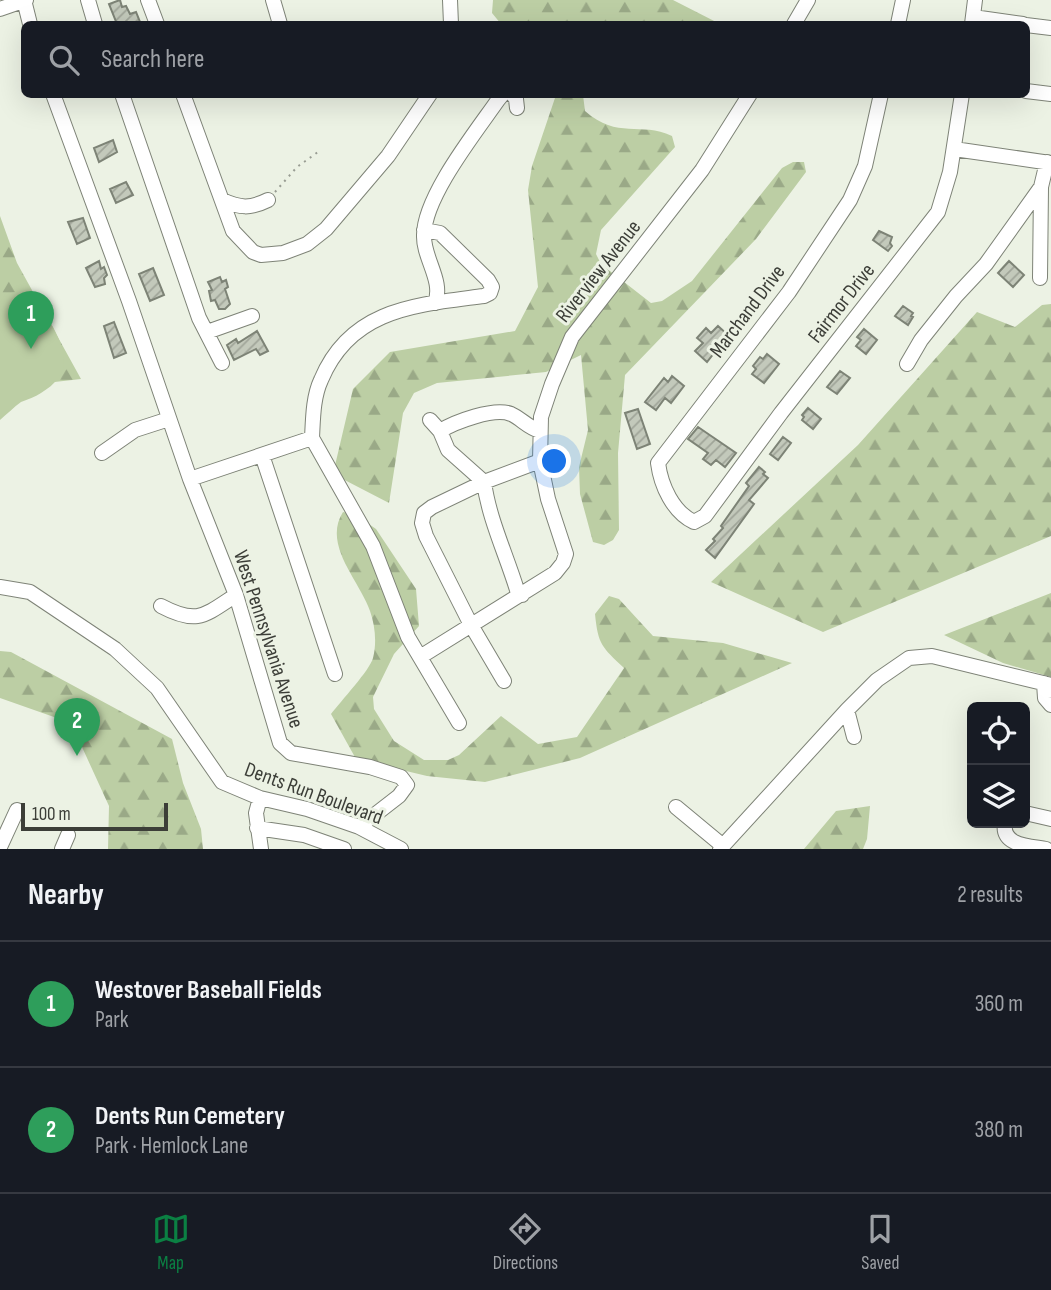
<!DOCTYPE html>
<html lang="en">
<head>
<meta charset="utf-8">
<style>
	body { margin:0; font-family:"Sofia Sans Condensed",sans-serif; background:#242831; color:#f1f3f6 }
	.controls { position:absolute; right:21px; bottom:21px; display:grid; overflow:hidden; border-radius:10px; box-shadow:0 7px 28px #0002 }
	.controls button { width:63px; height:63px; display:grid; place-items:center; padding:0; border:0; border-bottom:2px solid #363941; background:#171b24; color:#f1f3f6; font:35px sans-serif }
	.scale { position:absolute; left:21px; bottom:18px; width:147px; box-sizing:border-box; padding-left:7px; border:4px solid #3c3e38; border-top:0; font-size:19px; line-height:24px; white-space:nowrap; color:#3c3e38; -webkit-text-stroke:5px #ecf2e4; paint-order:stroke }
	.you { position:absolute; left:555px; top:462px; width:24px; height:24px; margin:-18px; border:5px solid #fff; border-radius:50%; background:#1a73e8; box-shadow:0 0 0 10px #1a73e833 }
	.badge { display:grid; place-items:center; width:46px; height:46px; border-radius:50%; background:#0b8043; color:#fff; font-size:23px; font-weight:700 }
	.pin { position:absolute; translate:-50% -58px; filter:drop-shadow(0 2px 4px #0008) }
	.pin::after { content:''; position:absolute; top:37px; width:24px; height:21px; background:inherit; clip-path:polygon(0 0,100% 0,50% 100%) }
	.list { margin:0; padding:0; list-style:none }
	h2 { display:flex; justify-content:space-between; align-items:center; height:91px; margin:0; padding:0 28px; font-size:30px }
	h2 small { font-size:23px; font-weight:400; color:#9ea1a6 }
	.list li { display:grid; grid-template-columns:46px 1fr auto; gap:21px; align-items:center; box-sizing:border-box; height:126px; padding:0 28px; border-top:2px solid #363941 }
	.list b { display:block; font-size:26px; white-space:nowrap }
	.list p { margin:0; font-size:23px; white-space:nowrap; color:#9ea1a6 }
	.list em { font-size:23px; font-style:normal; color:#9ea1a6 }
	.icon { flex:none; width:38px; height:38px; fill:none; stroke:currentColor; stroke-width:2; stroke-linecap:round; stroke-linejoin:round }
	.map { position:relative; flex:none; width:1051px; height:849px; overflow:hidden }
	.search { position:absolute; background:#171b24; box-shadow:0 7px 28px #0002; left:21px; right:21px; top:21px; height:77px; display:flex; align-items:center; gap:18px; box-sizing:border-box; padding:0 24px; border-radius:10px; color:#9ea1a6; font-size:26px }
	.sheet { height:343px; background:#171b24 }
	nav { display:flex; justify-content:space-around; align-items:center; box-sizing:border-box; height:98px; border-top:2px solid #363941; background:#171b24; font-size:19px; color:#9ea1a6 }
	nav a { display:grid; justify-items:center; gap:4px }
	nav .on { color:#0b8043 }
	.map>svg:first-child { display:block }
</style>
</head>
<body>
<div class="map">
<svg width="1051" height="849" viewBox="0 0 1051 849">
	<defs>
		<pattern id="forest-firs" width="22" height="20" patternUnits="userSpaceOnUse" patternTransform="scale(1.75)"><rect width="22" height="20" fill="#bccea4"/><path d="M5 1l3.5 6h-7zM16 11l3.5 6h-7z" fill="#9aa987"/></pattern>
		<pattern id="building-hatch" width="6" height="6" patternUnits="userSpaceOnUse" patternTransform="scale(1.75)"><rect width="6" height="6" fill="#c3c9bb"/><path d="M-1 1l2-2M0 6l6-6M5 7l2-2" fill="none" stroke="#a0a599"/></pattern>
	</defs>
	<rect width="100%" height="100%" fill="#ecf2e4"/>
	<path fill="url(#forest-firs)" d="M493,0H673L720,24H501L492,13Z
		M556,95H583L585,111C618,140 640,121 672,136L675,147L601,230L596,254L601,264L651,303L662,301L692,281L782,168L793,162H804L806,172L756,239L625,375L618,453L619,530L613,540L604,545L593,542L580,494L579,467L588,430L581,355L546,372L437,383L414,393L403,413L389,503L333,474L353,389L390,352L515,331L538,287L528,190L532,166Z
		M0,216L17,263L81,379L28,385L0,380Z
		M1051,304V536L823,632L711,582L858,445L977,312L1015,327L1042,305Z
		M343,512L356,515L376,529L416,589L419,626L394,654L373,697L374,709L394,741L424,760H448L459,755L501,716L538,744L577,737L624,668C602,647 598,645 595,614L609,596L619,599L653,636L723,643L792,663L580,758L485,782L427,776L356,759L331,714C340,702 370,670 373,658C377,643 375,625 370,611C360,581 322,545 343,512Z
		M1051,593V677L1003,663L944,635Z
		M0,651L11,652L172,739L183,783L201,829L203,849H108L109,806L71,723L0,698Z
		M870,806L867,839L863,849H804L836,811Z"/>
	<path fill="#bccea4" d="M19,292C35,297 45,313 53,327C68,355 71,375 41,393C35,397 28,399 21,402C14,407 7,414 0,420V299L10,293Z"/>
	<path fill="url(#building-hatch)" stroke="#7d8376" stroke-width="2" d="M120,0L122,7L126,6L130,14L136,12L140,22L134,24H117L109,4Z
		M113,140L117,152L99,162L94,148Z
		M126,182L133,195L116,203L110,189Z
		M83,218L90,238L77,244L68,222Z
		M879,231L892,237L890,243L892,246L888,251L873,240Z
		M99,261L101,269L104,267L107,275L104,278L105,284L95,287L86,268Z
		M1009,261L1024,275L1013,287L998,273Z
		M153,268L164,295L150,301L139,274Z
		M220,277L222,282L226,280L228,287L225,289L230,304L225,309H219L215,300L211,301L209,291L212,290L208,282Z
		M903,306L913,313L911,316L913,317L908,325L895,316Z
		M114,322L126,353L114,358L104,326Z
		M718,326L728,335L707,362L695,351L703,343L697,338L706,328L711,333Z
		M864,329L877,340L866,354L856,346L861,340L857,337Z
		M257,331L268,351L260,355L256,349L234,360L227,345L236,339L238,343Z
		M767,354L779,364L764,383L752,374L756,369L753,366L760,357L763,359Z
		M840,371L850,378L837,394L827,387Z
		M672,376L684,386L671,403L665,398L656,410L645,402L664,378L668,382Z
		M808,408L821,419L813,429L802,420L804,417L802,415Z
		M638,409L650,444L637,449L625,413Z
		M698,427L736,453L725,467L716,460L711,465L703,459L708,453L688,439Z
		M783,437L791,443L778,460L770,454Z
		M759,467L765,472L763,474L768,478L749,500L754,504L715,558L706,550L715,541L713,539L723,528L721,526L749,486L746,483Z"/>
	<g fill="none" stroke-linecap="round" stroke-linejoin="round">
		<defs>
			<path id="minor" d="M24,0L30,24
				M88,0L95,24
				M148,0L157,24
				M273,0L280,24
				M450,0L451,24
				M0,9L26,0
				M973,17L1023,24
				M794,24L808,0
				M898,24L903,0
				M972,24L975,0
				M1026,25L1051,28
				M1026,91L1051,94
				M53,94L129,301L190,479L236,595L280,743L291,753L370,767L401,777L407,785L399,796L359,827
				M122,94L199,318L222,363
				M183,94L233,231L253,252L261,255L283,253L307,244L326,229L388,156L430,94
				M512,94L516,99L517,108
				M881,94L865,166L850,200L789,292L658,463C661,486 673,512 694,522L705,516L781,413L938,212L950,172L962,94
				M954,149L1051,163
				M222,200C240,208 250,209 268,200
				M1040,278L1041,188
				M435,303C444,281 423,258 424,235C424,197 475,133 498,100L503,94
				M207,332L252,316
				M907,364L921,340L956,296L986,264L1041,187L1047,162
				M430,420L440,431L448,450L484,482C489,519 506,554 517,590L522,595
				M440,431C455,422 494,407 511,414C522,419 527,427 540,431
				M312,438L373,546L408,637L459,723
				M102,453L135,430L169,419
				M262,455L335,674
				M190,479L312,438C313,419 313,397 321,380C351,308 417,305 484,296L490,293L492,287L488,280L440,233L424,230
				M0,587L30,592L115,649L157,688L222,782L260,798L307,809L359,827L401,849
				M161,606C197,625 204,616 236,595
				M420,657L555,573L563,563L566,554L548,499L540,461L541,417L552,384L572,337L702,170L750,94
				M504,681L471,625L426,536L422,523L424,513L432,507L484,482L540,461
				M1044,683L1045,698L1051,705
				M847,710L854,737
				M260,798L256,813L261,849
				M676,807L723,846
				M1025,813L1051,819
				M1005,823C1001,846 1030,846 1046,849
				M257,828L304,835L344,849
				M0,847L17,810
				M62,849L68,835
				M720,849L847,710L877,680L909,658L932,656L1051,685"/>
		</defs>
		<use href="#minor" stroke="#7e8377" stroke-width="16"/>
		<path stroke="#999d93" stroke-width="2" stroke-dasharray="2 5" stroke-linecap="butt" d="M275,192L297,167L318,152"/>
		<use href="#minor" stroke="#fff" stroke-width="14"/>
	</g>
	<g text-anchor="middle" stroke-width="6" stroke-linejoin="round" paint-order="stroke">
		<g font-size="21" fill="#3c3e38" stroke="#ecf2e4">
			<text transform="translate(598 271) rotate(-52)" y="7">Riverview Avenue</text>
			<text transform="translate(841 303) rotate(-52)" y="7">Fairmor Drive</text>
			<text transform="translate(747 311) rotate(-53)" y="7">Marchand Drive</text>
			<text transform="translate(269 639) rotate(72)" y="7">West Pennsylvania Avenue</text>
			<text transform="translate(314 793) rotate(20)" y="7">Dents Run Boulevard</text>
		</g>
	</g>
</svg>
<div class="controls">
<button><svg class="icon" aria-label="locate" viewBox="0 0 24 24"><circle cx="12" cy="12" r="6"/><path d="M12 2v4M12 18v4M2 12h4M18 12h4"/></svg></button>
<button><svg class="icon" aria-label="layers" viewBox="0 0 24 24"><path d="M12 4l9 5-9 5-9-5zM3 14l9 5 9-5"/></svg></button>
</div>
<div class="scale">100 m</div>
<div class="you"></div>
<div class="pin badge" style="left:31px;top:349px;background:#2e9e5b">1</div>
<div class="pin badge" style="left:77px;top:756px;background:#2e9e5b">2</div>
<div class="search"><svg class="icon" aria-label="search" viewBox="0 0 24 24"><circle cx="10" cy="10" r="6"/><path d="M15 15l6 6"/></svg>Search here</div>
</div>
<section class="sheet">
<h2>Nearby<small>2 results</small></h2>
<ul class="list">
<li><span class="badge" style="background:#2e9e5b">1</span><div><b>Westover Baseball Fields</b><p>Park</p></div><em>360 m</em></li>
<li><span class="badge" style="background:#2e9e5b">2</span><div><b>Dents Run Cemetery</b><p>Park · Hemlock Lane</p></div><em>380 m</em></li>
</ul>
</section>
<nav>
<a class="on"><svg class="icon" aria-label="map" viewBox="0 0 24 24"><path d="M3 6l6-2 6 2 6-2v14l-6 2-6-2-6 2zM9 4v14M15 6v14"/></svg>Map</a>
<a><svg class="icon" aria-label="directions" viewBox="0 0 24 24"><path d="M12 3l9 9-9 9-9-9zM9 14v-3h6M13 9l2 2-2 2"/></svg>Directions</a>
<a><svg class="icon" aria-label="saved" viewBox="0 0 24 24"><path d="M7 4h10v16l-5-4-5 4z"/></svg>Saved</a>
</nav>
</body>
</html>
